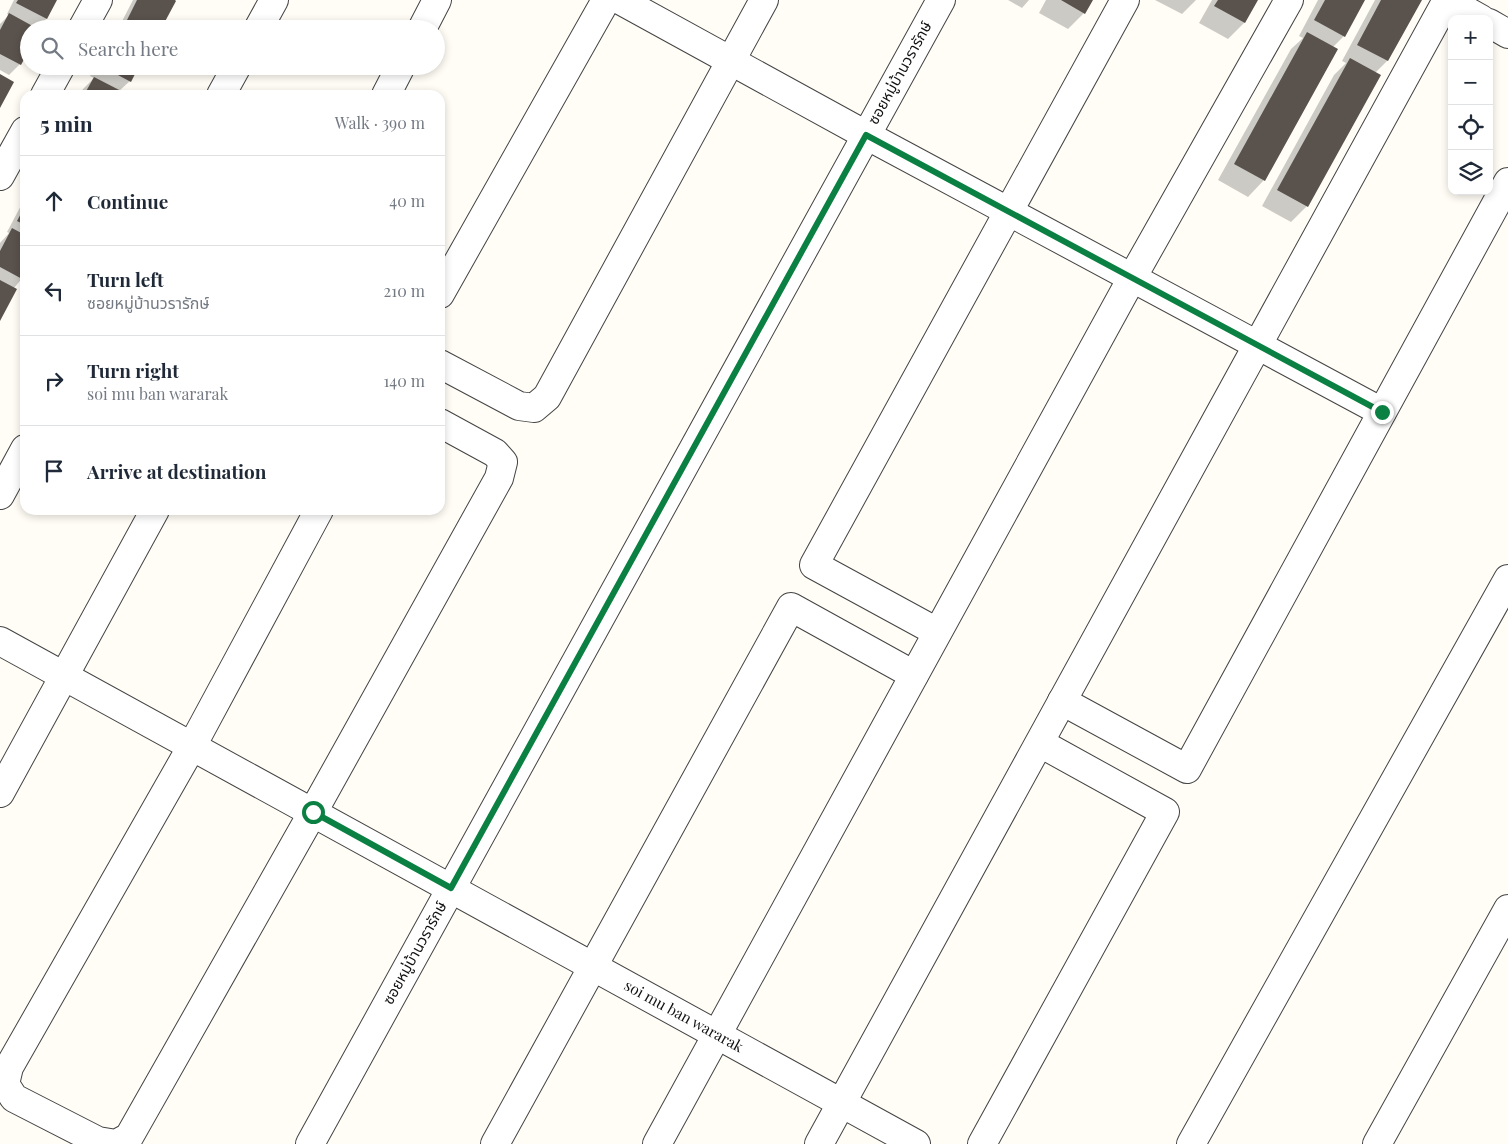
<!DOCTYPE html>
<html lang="en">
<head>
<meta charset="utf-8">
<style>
	body { margin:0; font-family:"Playfair Display","Noto Sans Thai",serif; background:#f2f2f3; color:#1f2937 }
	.controls { position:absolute; right:15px; top:15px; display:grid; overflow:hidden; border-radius:10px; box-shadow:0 2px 8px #0003 }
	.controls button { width:45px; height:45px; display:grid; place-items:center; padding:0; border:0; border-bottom:1px solid #e0e1e3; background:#fff; color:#1f2937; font:25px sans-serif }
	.stop { position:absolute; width:15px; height:15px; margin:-11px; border:4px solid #0b8043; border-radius:50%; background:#fff }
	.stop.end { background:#0b8043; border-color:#fff; box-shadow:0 1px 5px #0008 }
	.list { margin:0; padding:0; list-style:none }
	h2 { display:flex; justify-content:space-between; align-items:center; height:65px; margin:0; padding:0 20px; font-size:21px }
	h2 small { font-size:16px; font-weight:400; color:#747a83 }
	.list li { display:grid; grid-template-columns:32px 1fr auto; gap:15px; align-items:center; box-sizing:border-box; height:90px; padding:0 20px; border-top:1px solid #e0e1e3 }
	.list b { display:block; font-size:19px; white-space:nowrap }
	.list p { margin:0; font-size:16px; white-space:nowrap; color:#747a83 }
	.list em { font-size:16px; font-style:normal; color:#747a83 }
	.icon { flex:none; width:28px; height:28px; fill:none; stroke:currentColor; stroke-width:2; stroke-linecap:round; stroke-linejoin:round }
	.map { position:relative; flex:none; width:1508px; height:1144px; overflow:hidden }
	.search { position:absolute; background:#fff; box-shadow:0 2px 8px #0003; left:20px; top:20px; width:425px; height:55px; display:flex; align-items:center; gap:12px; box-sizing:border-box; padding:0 18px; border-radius:28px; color:#747a83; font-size:19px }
	.panel { position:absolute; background:#fff; box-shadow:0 2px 8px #0003; left:20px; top:90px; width:425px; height:425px; border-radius:15px }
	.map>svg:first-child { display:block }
</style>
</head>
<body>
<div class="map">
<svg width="1508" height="1144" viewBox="0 0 1508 1144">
	<rect width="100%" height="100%" fill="#fffdf5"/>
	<path fill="#0003" d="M14,0H56L46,19L36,29H29L20,64L9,75L0,70V24L9,15L7,14Z
		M133,0H172L160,29H118Z
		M1008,0H1029L1022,8Z
		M1046,0H1092L1084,13L1068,29L1039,13Z
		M1155,0H1196L1182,14Z
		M1212,0H1257L1244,23L1228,39L1199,23Z
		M1318,0H1364L1344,36L1333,47L1337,50L1264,180L1248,197L1218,180L1291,49L1303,38L1299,36Z
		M1375,0H1420L1387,61L1375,73L1307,206L1291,222L1262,206L1334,75L1346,63L1342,61Z
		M96,66H138L130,81L119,91L123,95H80L83,89L94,78L90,76Z
		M25,198V275L14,288L0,319V243L9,233L7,232Z"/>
	<path fill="#5a524d" d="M18,0H57L47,19L16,3Z
		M137,0H175L176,1L161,29H144L127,20Z
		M1061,0H1093L1085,14Z
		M1218,0H1258L1245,23L1214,6Z
		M1325,0H1365L1345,37L1314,20Z
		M1381,0H1422L1388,61L1357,45Z
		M9,13L38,29H29V50L21,65L0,54V30Z
		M1307,32L1338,49L1265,181L1234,164Z
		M1350,58L1381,75L1308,207L1277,190Z
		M101,66H139L131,82Z
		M0,74L14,82L0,108Z
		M94,77L125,93L124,95H84Z
		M25,206V225L17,221Z
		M12,228L25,235L24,280L0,267V251Z
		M0,280L17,289L0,321Z"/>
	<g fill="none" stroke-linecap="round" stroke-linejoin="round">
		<defs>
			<g id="minor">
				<path d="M620,0L866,135L1382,412"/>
				<path d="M1489,23L1508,34"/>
				<path d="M82,29L98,0"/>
				<path d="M258,29L274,0"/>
				<path d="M422,29L437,0"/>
				<path d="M45,95L61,66"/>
				<path d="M221,95L237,66"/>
				<path d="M386,95L401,66"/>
				<path d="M0,176L25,131"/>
				<path d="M440,294L606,0"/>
				<path d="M440,364L519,406L534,408L547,397L764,0"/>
				<path d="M0,495L25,449"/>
				<path d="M319,510L192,746L9,1067L5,1084L14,1098L98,1141L116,1144L129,1137L313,812L499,478L503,462L495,453L440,423"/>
				<path d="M937,632L814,565L1125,0"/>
				<path id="s1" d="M0,641L916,1144"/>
				<path d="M1062,701L1187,769L1508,182"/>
				<path d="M0,793L155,510"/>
				<path d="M310,1144L941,0"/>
				<path d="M495,1144L791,607L914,675"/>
				<path d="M657,1144L1132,278L1289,0"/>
				<path d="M819,1144L1447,0L1481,19"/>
				<path d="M982,1144L1165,812L1040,743"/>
				<path d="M1191,1144L1508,579"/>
				<path d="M1377,1144L1508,909"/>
			</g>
		</defs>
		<use href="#minor" stroke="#444" stroke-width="30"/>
		<use href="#minor" stroke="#fff" stroke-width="28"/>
	</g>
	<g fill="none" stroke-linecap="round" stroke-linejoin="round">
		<path stroke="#0b8043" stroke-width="6" d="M313,812L451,888L866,135L1382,412"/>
	</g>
	<g text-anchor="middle" stroke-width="5" stroke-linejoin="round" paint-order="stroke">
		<g font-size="15" fill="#111" stroke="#fff">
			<text transform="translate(900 73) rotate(-61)" y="5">ซอยหมู่บ้านวรารักษ์</text>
			<text transform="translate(415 953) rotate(-61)" y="5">ซอยหมู่บ้านวรารักษ์</text>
			<text dy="5" stroke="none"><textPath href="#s1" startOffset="780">soi mu ban wararak</textPath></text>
		</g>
	</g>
</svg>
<div class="controls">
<button>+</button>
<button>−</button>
<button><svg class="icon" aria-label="locate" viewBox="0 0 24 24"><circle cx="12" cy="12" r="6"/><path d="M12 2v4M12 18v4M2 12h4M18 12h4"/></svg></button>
<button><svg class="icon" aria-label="layers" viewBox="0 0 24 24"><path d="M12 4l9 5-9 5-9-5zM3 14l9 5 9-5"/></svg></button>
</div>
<div class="stop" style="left:313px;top:812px"></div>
<div class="stop end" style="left:1382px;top:412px"></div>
<div class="search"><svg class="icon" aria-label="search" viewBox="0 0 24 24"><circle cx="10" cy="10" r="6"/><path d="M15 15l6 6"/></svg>Search here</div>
<section class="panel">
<h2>5 min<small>Walk · 390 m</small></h2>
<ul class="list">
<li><svg class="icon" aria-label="ahead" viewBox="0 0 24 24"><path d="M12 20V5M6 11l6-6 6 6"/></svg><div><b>Continue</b></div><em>40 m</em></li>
<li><svg class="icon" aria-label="left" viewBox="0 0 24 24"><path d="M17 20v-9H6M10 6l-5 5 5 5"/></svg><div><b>Turn left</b><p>ซอยหมู่บ้านวรารักษ์</p></div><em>210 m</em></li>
<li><svg class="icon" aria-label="right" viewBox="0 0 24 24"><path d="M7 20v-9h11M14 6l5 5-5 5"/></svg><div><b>Turn right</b><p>soi mu ban wararak</p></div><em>140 m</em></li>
<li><svg class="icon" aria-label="arrive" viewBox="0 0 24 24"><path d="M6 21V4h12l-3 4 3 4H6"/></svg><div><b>Arrive at destination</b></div></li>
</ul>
</section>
</div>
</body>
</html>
